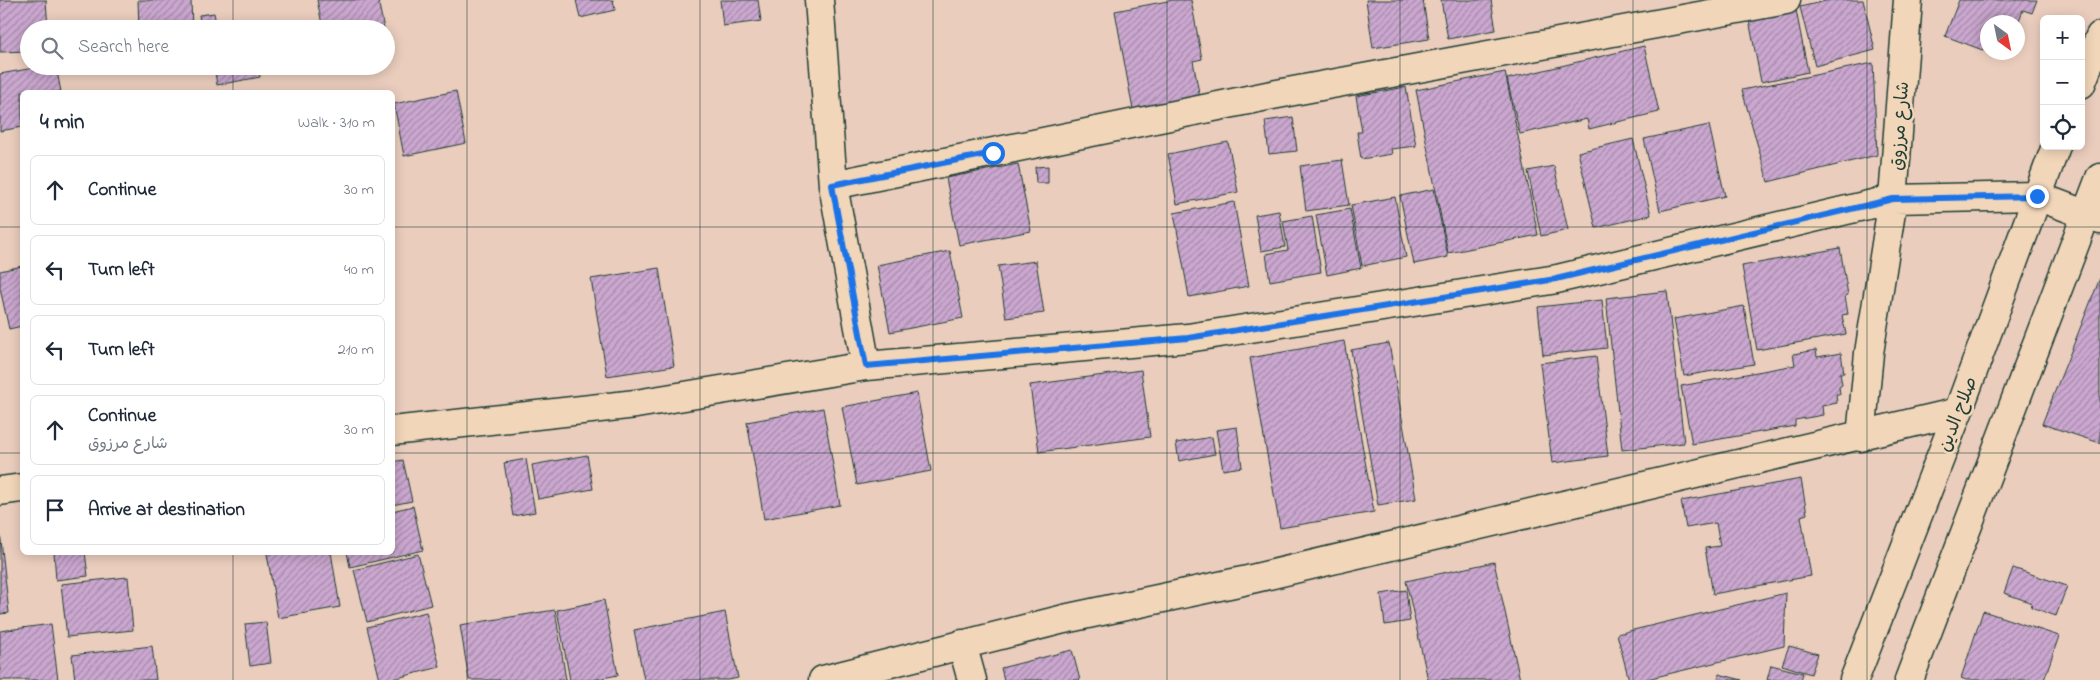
<!DOCTYPE html>
<html lang="en">
<head>
<meta charset="utf-8">
<style>
	body { margin:0; font-family:"Indie Flower","Playpen Sans Arabic",sans-serif; background:#f2f2f3; color:#1f2937 }
	.controls { position:absolute; right:15px; top:15px; display:grid; overflow:hidden; border-radius:8px; box-shadow:0 2px 12px #0003 }
	.controls button { width:45px; height:45px; display:grid; place-items:center; padding:0; border:0; border-bottom:1px solid #e0e1e3; background:#fff; color:#1f2937; font:25px sans-serif }
	.compass { position:absolute; left:1980px; top:15px; width:45px; height:45px; border-radius:50%; background:#fff; box-shadow:0 2px 12px #0003; rotate:147deg }
	.stop { position:absolute; width:15px; height:15px; margin:-11px; border:4px solid #1a73e8; border-radius:50%; background:#fff }
	.stop.end { background:#1a73e8; border-color:#fff; box-shadow:0 1px 5px #0008 }
	.list { margin:0; padding:0; list-style:none }
	h2 { display:flex; justify-content:space-between; align-items:center; height:65px; margin:0; padding:0 20px; font-size:21px }
	h2 small { font-size:16px; font-weight:400; color:#747a83 }
	.list li { display:grid; grid-template-columns:32px 1fr auto; gap:15px; align-items:center; box-sizing:border-box; height:70px; margin:0 10px 10px; padding:0 10px; border:1px solid #e0e1e3; border-radius:8px }
	.list b { display:block; font-size:19px; white-space:nowrap }
	.list p { margin:0; font-size:16px; white-space:nowrap; color:#747a83 }
	.list em { font-size:16px; font-style:normal; color:#747a83 }
	.icon { flex:none; width:28px; height:28px; fill:none; stroke:currentColor; stroke-width:2; stroke-linecap:round; stroke-linejoin:round }
	.map { position:relative; flex:none; width:2100px; height:680px; overflow:hidden }
	.search { position:absolute; background:#fff; box-shadow:0 2px 12px #0003; left:20px; top:20px; width:375px; height:55px; display:flex; align-items:center; gap:12px; box-sizing:border-box; padding:0 18px; border-radius:28px; color:#747a83; font-size:19px }
	.panel { position:absolute; background:#fff; box-shadow:0 2px 12px #0003; left:20px; top:90px; width:375px; height:465px; border-radius:8px }
	.map>svg:first-child { display:block }
</style>
</head>
<body>
<div class="map">
<svg width="2100" height="680" viewBox="0 0 2100 680">
	<defs>
		<pattern id="building-hatch" width="6" height="6" patternUnits="userSpaceOnUse" patternTransform="scale(1.25)"><rect width="6" height="6" fill="#cba7cf"/><path d="M-1 1l2-2M0 6l6-6M5 7l2-2" fill="none" stroke="#a489a9"/></pattern>
	</defs>
	<rect width="100%" height="100%" fill="#eacdbd"/>
	<filter id="ink" filterUnits="userSpaceOnUse"><feTurbulence type="fractalNoise" baseFrequency=".02" numOctaves="2"/><feDisplacementMap in="SourceGraphic" scale="10" xChannelSelector="R" yChannelSelector="G"/><feConvolveMatrix kernelMatrix="1 2 1 2 8 2 1 2 1" color-interpolation-filters="sRGB"/></filter>
	<g filter="url(#ink)">
		<path fill="url(#building-hatch)" stroke="#1f3d34" d="M0,0H46L48,29H29V51L0,52Z
			M138,0H191L192,29H139Z
			M317,0H378L384,29H323Z
			M576,0H613L615,10L580,18Z
			M720,0H758L761,21L723,26Z
			M1173,0H1191L1202,59L1193,61L1200,98L1133,110L1115,11Z
			M1366,0H1423L1429,39L1373,48Z
			M1441,0H1491L1496,30L1448,39Z
			M1830,0H1863L1875,50L1815,66L1800,7Z
			M1959,0H2037L2032,13L2023,10L2018,23L1988,22V52L1945,36Z
			M1796,10L1808,72L1761,82L1749,20Z
			M214,13L217,29H201L199,15Z
			M1644,46L1659,112L1589,129L1587,119L1520,134L1507,79Z
			M1988,52H2006L2004,58Z
			M1873,63L1877,155L1768,182L1742,90Z
			M45,66H56L61,92H22V127L0,131V74Z
			M141,66H195V68L142,72Z
			M214,66H258L260,77L217,85Z
			M1505,72L1538,235L1448,253L1416,90Z
			M1406,87L1416,146L1391,149L1392,154L1361,159L1357,132H1362L1356,96Z
			M456,91L466,143L404,156L394,104Z
			M1293,117L1297,151L1269,154L1265,121Z
			M1709,125L1725,196L1660,211L1644,139Z
			M1633,139L1651,215L1596,228L1578,152Z
			M1228,142L1238,192L1177,204L1168,154Z
			M1342,160L1349,205L1306,211L1300,166Z
			M1018,164L1031,231L959,245L946,178Z
			M1048,166V183H1036L1035,167Z
			M1554,166L1568,230L1541,236L1528,171Z
			M1434,189L1448,257L1414,264L1400,196Z
			M1395,197L1406,257L1362,266L1351,205Z
			M1234,202L1249,286L1189,297L1174,213Z
			M1350,209L1361,268L1327,275L1316,215Z
			M1279,211L1285,247L1261,251L1255,215Z
			M1312,216L1321,272L1270,281L1266,254L1288,250L1283,221Z
			M1840,248L1848,295L1845,296L1848,314L1842,315L1846,334L1757,350L1742,266Z
			M950,251L963,318L890,332L877,265Z
			M1036,261L1044,313L1006,318L998,266Z
			M22,266V326L9,329L0,288V271Z
			M659,268L674,366L607,376L591,279Z
			M2100,278V443L2042,424Z
			M1667,291L1684,443L1622,450L1606,298Z
			M1602,300L1607,348L1543,355L1538,307Z
			M1744,306L1754,364L1684,376L1674,319Z
			M1344,341L1374,512L1280,528L1250,358Z
			M1389,343L1416,499L1378,505L1351,350Z
			M1816,350L1817,357L1841,353L1844,373H1840L1842,385L1839,387L1840,394H1836L1837,403L1822,406L1823,415L1795,420V426L1692,444L1681,386L1795,365L1793,354Z
			M1596,356L1608,456L1552,463L1540,363Z
			M1141,370L1150,437L1039,452L1030,385Z
			M917,393L931,471L857,485L842,407Z
			M823,408L840,505L764,519L747,422Z
			M1237,427L1242,467L1223,470L1216,430Z
			M1212,437L1215,454L1179,461L1176,443Z
			M587,455L593,489L538,499L532,465Z
			M526,459L535,512L513,516L504,463Z
			M403,460L412,501L392,505V462Z
			M1801,479L1807,514L1801,516L1811,576L1713,594L1705,548L1720,546L1716,523L1686,528L1681,501Z
			M413,506L423,550L350,567L347,552H392V511Z
			M0,531L9,613L0,614Z
			M54,552H85L88,576L56,580Z
			M273,552H331L340,607L278,618L267,554Z
			M418,554L431,605L367,622L354,570Z
			M1494,562L1520,680H1428L1406,581Z
			M2013,568L2067,586L2056,616L2031,607L2032,603L2004,593Z
			M128,577L133,630L67,637L61,584Z
			M1406,590L1410,621L1385,625L1381,594Z
			M1786,593L1784,646L1643,680H1629L1617,634Z
			M604,600L618,675L592,680H570L557,610Z
			M555,610L566,680H469L460,625Z
			M1983,611L2059,636L2044,680H1966L1961,678Z
			M426,612L440,667L389,680H380L367,627Z
			M725,612L738,678L729,680H644L634,630Z
			M266,622L271,663L250,666L245,624Z
			M51,624L58,680H0V631Z
			M152,646L156,680H75L72,655Z
			M1789,646L1818,654L1811,674L1782,665Z
			M1072,650L1080,680H1004L1001,668Z
			M1771,665L1803,673L1801,680H1767Z
			M1719,674L1742,680H1718Z"/>
		<g fill="none" stroke-linecap="round" stroke-linejoin="round">
			<defs>
				<path id="minor" d="M819,0L833,185L866,366
					M833,185L1272,95L1786,0
					M392,431L636,404L866,366L1188,338L1557,279L1893,199L2037,196L2100,220
					M1861,437L1869,353L1893,199L1908,0
					M0,491L22,488
					M962,644L972,680
					M823,680L1064,619L1243,581L1958,412"/>
				<path id="highway" d="M2081,84L2100,36
					M1854,680L1958,412L2056,146
					M1909,680L2100,178"/>
			</defs>
			<use href="#minor" stroke="#1f3d34" stroke-width="31"/>
			<use href="#highway" stroke="#1f3d34" stroke-width="31"/>
			<use href="#minor" stroke="#f2d6b9" stroke-width="28"/>
			<use href="#highway" stroke="#f2d6b9" stroke-width="28"/>
		</g>
	</g>
	<g fill="none" stroke-linecap="round" stroke-linejoin="round" filter="url(#ink)">
		<path stroke="#1a73e8" stroke-width="6" d="M993,153L832,185L866,366L1188,338L1556,279L1893,199L2037,196"/>
	</g>
	<path fill="none" stroke="#1f3d34" stroke-width="1" stroke-opacity="0.55" d="M233,0V29M467,0V680M700,0V680M933,0V680M1167,0V680M1400,0V680M1633,0V680M1867,0V680M233,66V92M0,227H22M392,227H2100M0,453H22M392,453H2100M233,552V680"/>
	<g text-anchor="middle" stroke-width="5" stroke-linejoin="round" paint-order="stroke">
		<g font-size="18" fill="#1f3d34" stroke="#f2d6b9">
			<text transform="translate(1899 126) rotate(-86)" y="6">شارع مرزوق</text>
			<text transform="translate(1957 414) rotate(-69)" y="6">صلاح الدين</text>
		</g>
	</g>
</svg>
<div class="controls">
<button>+</button>
<button>−</button>
<button><svg class="icon" aria-label="locate" viewBox="0 0 24 24"><circle cx="12" cy="12" r="6"/><path d="M12 2v4M12 18v4M2 12h4M18 12h4"/></svg></button>
</div>
<svg class="compass" viewBox="-18 -18 36 36"><path d="M0-13l5 13h-10z" fill="#e53935"/><path d="M0 13l5-13h-10z" fill="#747a83"/></svg>
<div class="stop" style="left:993px;top:153px"></div>
<div class="stop end" style="left:2037px;top:196px"></div>
<div class="search"><svg class="icon" aria-label="search" viewBox="0 0 24 24"><circle cx="10" cy="10" r="6"/><path d="M15 15l6 6"/></svg>Search here</div>
<section class="panel">
<h2>4 min<small>Walk · 310 m</small></h2>
<ul class="list">
<li><svg class="icon" aria-label="ahead" viewBox="0 0 24 24"><path d="M12 20V5M6 11l6-6 6 6"/></svg><div><b>Continue</b></div><em>30 m</em></li>
<li><svg class="icon" aria-label="left" viewBox="0 0 24 24"><path d="M17 20v-9H6M10 6l-5 5 5 5"/></svg><div><b>Turn left</b></div><em>40 m</em></li>
<li><svg class="icon" aria-label="left" viewBox="0 0 24 24"><path d="M17 20v-9H6M10 6l-5 5 5 5"/></svg><div><b>Turn left</b></div><em>210 m</em></li>
<li><svg class="icon" aria-label="ahead" viewBox="0 0 24 24"><path d="M12 20V5M6 11l6-6 6 6"/></svg><div><b>Continue</b><p>شارع مرزوق</p></div><em>30 m</em></li>
<li><svg class="icon" aria-label="arrive" viewBox="0 0 24 24"><path d="M6 21V4h12l-3 4 3 4H6"/></svg><div><b>Arrive at destination</b></div></li>
</ul>
</section>
</div>
</body>
</html>
